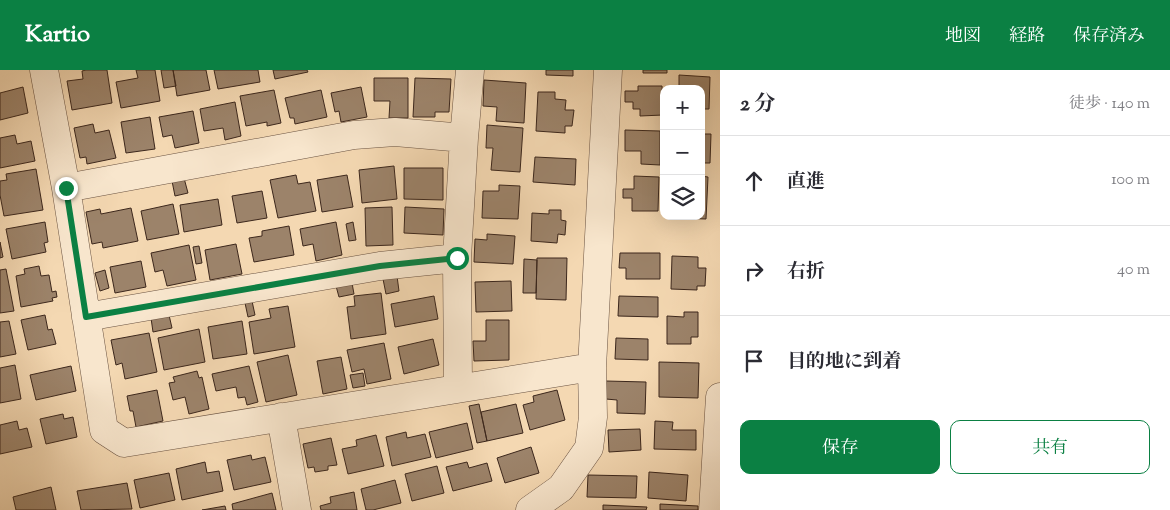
<!DOCTYPE html>
<html lang="ja">
<head>
<meta charset="utf-8">
<style>
	body { margin:0; font-family:"Sorts Mill Goudy","Noto Serif JP",serif; background:#f7f7f7; color:#2b2b33 }
	.controls { position:absolute; right:15px; top:15px; display:grid; overflow:hidden; border-radius:10px; box-shadow:0 5px 20px #0002 }
	.controls button { width:45px; height:45px; display:grid; place-items:center; padding:0; border:0; border-bottom:1px solid #e1e1e2; background:#fff; color:#2b2b33; font:25px sans-serif }
	.stop { position:absolute; width:15px; height:15px; margin:-11px; border:4px solid #0b8043; border-radius:50%; background:#fff }
	.stop.end { background:#0b8043; border-color:#fff; box-shadow:0 1px 5px #0008 }
	.list { margin:0; padding:0; list-style:none }
	h2 { display:flex; justify-content:space-between; align-items:center; height:65px; margin:0; padding:0 20px; font-size:21px }
	h2 small { font-size:16px; font-weight:400; color:#7c7c81 }
	.list li { display:grid; grid-template-columns:32px 1fr auto; gap:15px; align-items:center; box-sizing:border-box; height:90px; padding:0 20px; border-top:1px solid #e1e1e2 }
	.list b { display:block; font-size:19px; white-space:nowrap }
	.list em { font-size:16px; font-style:normal; color:#7c7c81 }
	.actions { display:flex; gap:10px; padding:15px 20px }
	.actions a { flex:1; padding:11px 0; border:1px solid #0b8043; border-radius:10px; text-align:center; font-size:18px; color:#0b8043 }
	.actions .main { background:#0b8043; color:#fff }
	.icon { flex:none; width:28px; height:28px; fill:none; stroke:currentColor; stroke-width:2; stroke-linecap:round; stroke-linejoin:round }
	.map { position:relative; flex:none; width:720px; height:440px; overflow:hidden }
	header { display:flex; align-items:center; gap:30px; box-sizing:border-box; height:70px; padding:0 25px; background:#0b8043; color:#fff }
	header strong { font-size:24px }
	nav { display:flex; gap:28px; margin-inline-start:auto; font-size:18px }
	main { display:flex }
	aside { flex:1; background:#fff }
	.map>svg:first-child { display:block }
</style>
</head>
<body>
<header>
<strong>Kartio</strong>
<nav><a>地図</a><a>経路</a><a>保存済み</a></nav>
</header>
<main>
<div class="map">
<svg width="720" height="440" viewBox="0 0 720 440">
	<rect width="100%" height="100%" fill="#f4d8b2"/>
	<filter id="stains"><feTurbulence type="fractalNoise" baseFrequency=".004" numOctaves="4"/><feColorMatrix values="0 0 0 0 .2 0 0 0 0 .09 0 0 0 0 .02 0 0 0 .5 -.17"/></filter>
	<radialGradient id="worn" r=".72"><stop offset=".6" stop-color="#630" stop-opacity="0"/><stop offset="1" stop-color="#630" stop-opacity=".3"/></radialGradient>
	<path fill="#9c836a" stroke="#3c271c" d="M86,0H107L112,33L72,40L67,11L83,9L82,1Z
		M136,0H155L160,31L121,38L116,12L138,8Z
		M161,0H173L176,16L164,18Z
		M173,0H206L210,20L177,26Z
		M214,0H258L260,12L218,19Z
		M273,0H307L308,2L275,9Z
		M546,0H573V6L546,5Z
		M643,0H667V3H643Z
		M679,5L710,7L709,39H701V19H679Z
		M374,8H408V48H389L390,31H374Z
		M415,8L451,9L449,42H435V47H413Z
		M484,10L526,13L524,53L496,51L497,37L483,36Z
		M638,16H662L663,45L640,46V39H633V32H625V21H638Z
		M23,17L28,43L0,50V23Z
		M361,17L367,47L341,52L339,41L335,42L331,23Z
		M274,20L281,53L267,56V52L246,56L240,26Z
		M321,20L327,47L295,54L294,48H290L285,28Z
		M538,22H555V29L566,30L565,40H574L572,56H565V63L536,61Z
		M235,32L241,66L225,70L223,58L204,61L200,39Z
		M193,41L199,73L175,78L172,65L163,67L159,47Z
		M150,47L155,79L126,83L121,52Z
		M93,54L95,63L109,60L116,88L87,94L86,87L80,88L74,58Z
		M487,55L523,58L520,102L491,100L493,78H486Z
		M625,60L660,61V95L641,94V81H625Z
		M701,64H711L710,93H701Z
		M15,65L17,74L31,71L35,91L0,98V68Z
		M535,87L576,89L575,115L533,112Z
		M394,96L397,129L362,133L359,100Z
		M404,98H443V130L404,129Z
		M36,99L43,140L4,146L0,125V111L7,110L6,104Z
		M296,105L298,114L310,112L316,141L278,148L270,110Z
		M347,105L353,137L322,142L317,110Z
		M634,106L659,107L658,141H632V128H623V119H634Z
		M701,106L708,107L706,149L676,148V146H701Z
		M184,108L188,123L175,126L172,111Z
		M499,115L520,116L518,149L482,148L483,121H499Z
		M262,121L267,148L237,153L232,126Z
		M218,129L222,155L184,162L180,135Z
		M173,134L179,164L147,170L141,141Z
		M392,137L393,175L366,176L365,138Z
		M405,137L444,139L443,165L404,163Z
		M131,138L138,171L103,178L102,172L92,174L86,142L100,139L101,144Z
		M549,140H561V150L566,151L565,165L558,164L557,173L531,171L532,143L549,144Z
		M45,152L48,172L44,173L46,182L12,189L6,159Z
		M336,152L342,185L316,191L313,174L303,176L300,159Z
		M353,152L356,170L349,171L346,154Z
		M289,156L294,185L254,192L249,168L262,166V161Z
		M487,164L515,166L513,194L474,192L475,169L487,170Z
		M0,172L3,187L0,188Z
		M236,174L242,204L210,210L205,180Z
		M189,175L196,210L167,216L163,200L155,202L151,183Z
		M199,176L202,193L196,194L193,177Z
		M620,183H660V209H626V198H619Z
		M672,186L698,187V198H706L705,216H697V220L671,219Z
		M537,188H567L566,230L536,229Z
		M524,189L537,190L536,223H523Z
		M141,191L146,217L115,223L110,197Z
		M39,196L41,206L49,205L52,222L56,221L57,227L52,228L53,231L21,237L16,206L25,204L24,199Z
		M6,199L14,241L0,243V200Z
		M105,200L109,218L100,221L95,203Z
		M397,206L399,221L386,224L383,209Z
		M511,211L512,241L476,242L475,212Z
		M352,213L354,224L339,227L336,216Z
		M381,223L386,264L351,269L347,237L355,236L354,226Z
		M434,226L438,249L395,257L391,234Z
		M619,226L658,227V247L618,246Z
		M252,231L255,245L248,247L245,233Z
		M288,236L295,277L254,284L249,252L271,248L269,239Z
		M684,242H698V267H691V274H667V246L684,247Z
		M45,245L48,260L52,259L56,274L28,280L21,250Z
		M169,245L172,258L153,262L151,248Z
		M486,250H509V290L474,291L473,271H486Z
		M9,251L16,284L0,287V252Z
		M242,251L247,284L213,289L208,257Z
		M199,259L205,292L164,300L158,268Z
		M149,263L157,302L125,309L122,293L116,295L111,270Z
		M616,268L648,269V290L615,289Z
		M433,269L439,295L404,304L398,277Z
		M384,273L391,309L367,314L364,299L352,302L347,280Z
		M288,285L297,325L266,332L257,292Z
		M341,287L347,319L323,324L317,291Z
		M659,292L699,293L698,328L659,327Z
		M15,295L21,329L0,333V298Z
		M71,296L76,321L36,330L30,305Z
		M249,296L258,332L247,335L245,327L238,328L236,317L216,321L212,304Z
		M197,301L199,308L202,307L209,339L189,344L185,327L173,330L169,313L175,312L173,307Z
		M363,303L365,316L353,318L350,305Z
		M606,311L646,312L645,344L617,343V330L606,329Z
		M157,320L163,351L136,357L133,341H130L127,326Z
		M557,320L565,350L530,360L523,335L534,332L533,326Z
		M479,334L487,371L477,373L469,336Z
		M516,334L523,363L487,371L481,342Z
		M63,344L64,349L73,347L77,367L46,374L40,349Z
		M17,351L19,360L27,358L32,377L0,384V355Z
		M655,351L673,352L672,360H696V380L654,379Z
		M467,353L473,379L436,388L429,362Z
		M640,359L641,380L609,382L608,360Z
		M406,362L407,368L425,364L431,387L392,396L386,367Z
		M376,365L384,396L348,404L342,379L357,376L356,370Z
		M331,368L337,395L328,396V400L315,402L314,397L308,398L303,374Z
		M531,377L539,403L505,413L497,388Z
		M251,385L252,390L265,387L271,412L234,420L227,390Z
		M205,392L207,403L219,401L223,421L182,430L176,399Z
		M467,392L469,398L487,393L492,411L453,421L446,397Z
		M437,396L444,423L412,431L405,404Z
		M649,402L688,405L686,431L648,428Z
		M169,403L175,430L140,438L134,410Z
		M588,405L637,406L636,428L587,427Z
		M395,410L401,433L373,440H366L361,419Z
		M127,413L132,439L81,440L77,421Z
		M51,417L56,440H16L13,427Z
		M354,422L357,440H321L320,436L331,433L330,427Z
		M272,423L276,440H233L232,434Z
		M660,434L698,436V440H660Z
		M603,435L647,437L646,440H603Z
		M225,436L226,440H202Z"/>
	<g fill="none" stroke-linecap="round" stroke-linejoin="round">
		<defs>
			<path id="minor" d="M44,0L66,118L104,360L124,373L592,297
				M66,118L354,65L395,62L464,68
				M86,247L380,196L457,188
				M458,317L457,188L464,68L470,0
				M281,347L297,440
				M530,440L561,418L589,378L593,347L592,297L608,0
				M713,440L720,327"/>
		</defs>
		<use href="#minor" stroke="#6a5342" stroke-width="29"/>
		<use href="#minor" stroke="#f8e6cd" stroke-width="28"/>
	</g>
	<g fill="none" stroke-linecap="round" stroke-linejoin="round">
		<path stroke="#0b8043" stroke-width="6" d="M66,118L86,247L380,196L457,188"/>
	</g>
	<rect width="100%" height="100%" filter="url(#stains)"/>
	<rect width="100%" height="100%" fill="url(#worn)"/>
</svg>
<div class="controls">
<button>+</button>
<button>−</button>
<button><svg class="icon" aria-label="layers" viewBox="0 0 24 24"><path d="M12 4l9 5-9 5-9-5zM3 14l9 5 9-5"/></svg></button>
</div>
<div class="stop" style="left:457px;top:188px"></div>
<div class="stop end" style="left:66px;top:118px"></div>
</div>
<aside>
<h2>2 分<small>徒歩 · 140 m</small></h2>
<ul class="list">
<li><svg class="icon" aria-label="ahead" viewBox="0 0 24 24"><path d="M12 20V5M6 11l6-6 6 6"/></svg><div><b>直進</b></div><em>100 m</em></li>
<li><svg class="icon" aria-label="right" viewBox="0 0 24 24"><path d="M7 20v-9h11M14 6l5 5-5 5"/></svg><div><b>右折</b></div><em>40 m</em></li>
<li><svg class="icon" aria-label="arrive" viewBox="0 0 24 24"><path d="M6 21V4h12l-3 4 3 4H6"/></svg><div><b>目的地に到着</b></div></li>
</ul>
<div class="actions"><a class="main">保存</a><a>共有</a></div>
</aside>
</main>
</body>
</html>
